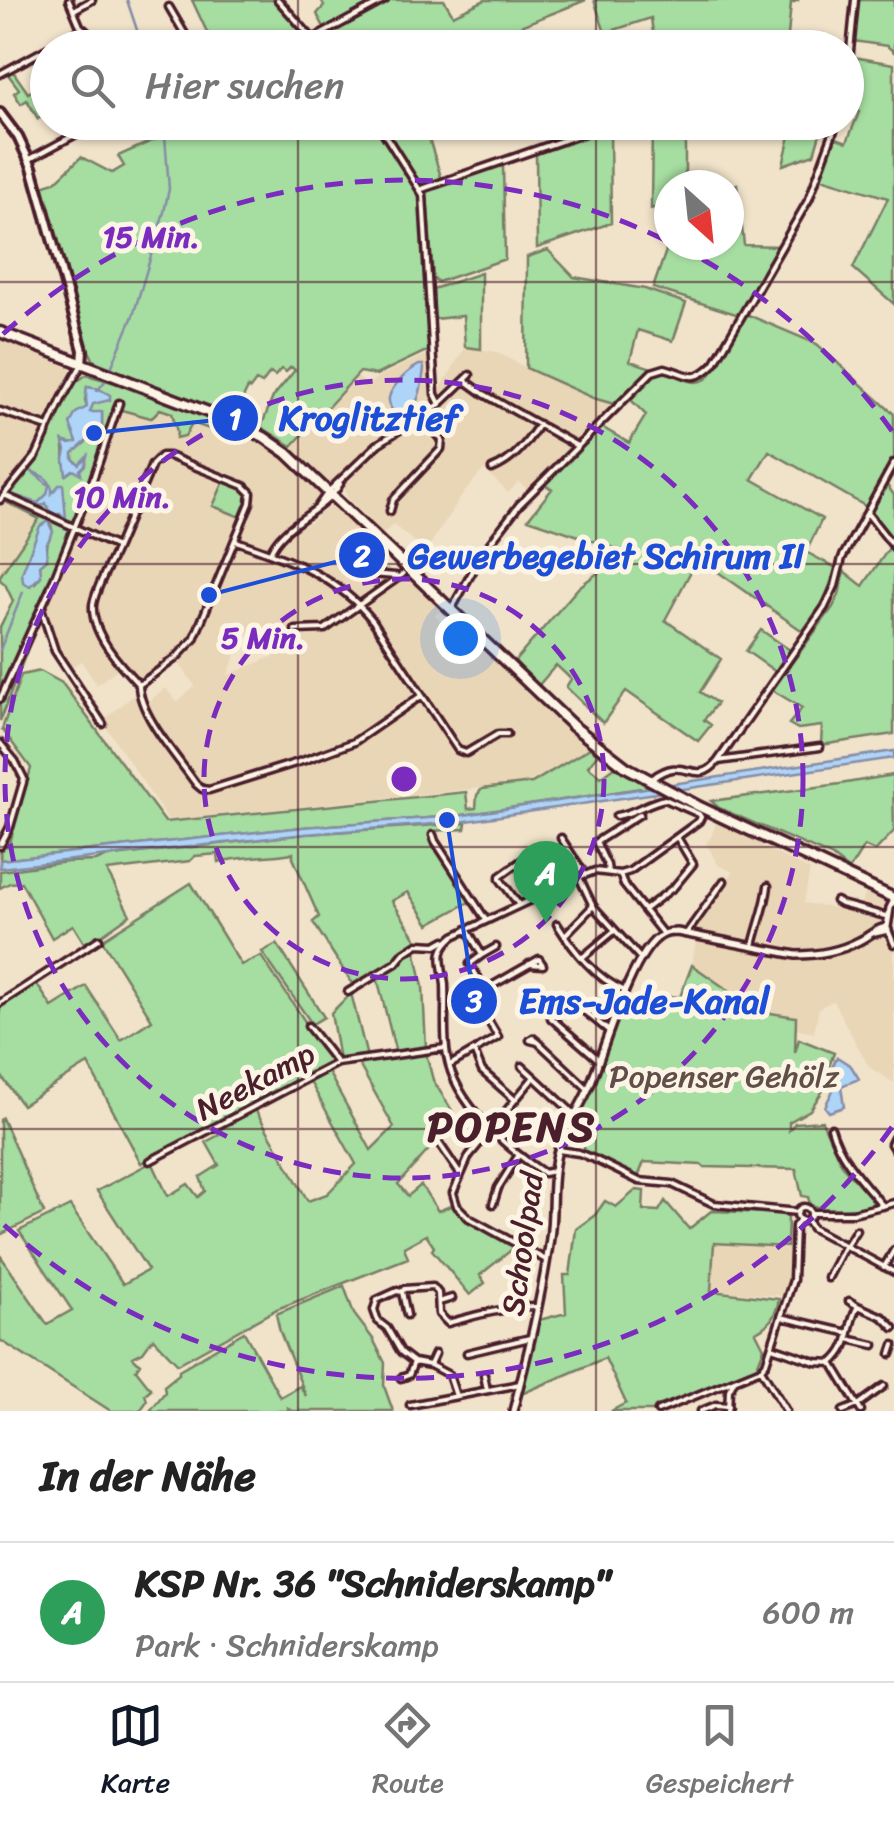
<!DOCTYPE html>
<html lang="de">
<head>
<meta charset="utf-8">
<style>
	body { margin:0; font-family:Sriracha,sans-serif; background:#f6f6f6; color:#222 }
	.compass { position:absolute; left:654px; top:170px; width:90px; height:90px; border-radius:50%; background:#fff; box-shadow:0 2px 8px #0004; rotate:153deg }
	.you { position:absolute; left:460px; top:638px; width:35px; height:35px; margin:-25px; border:8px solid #fff; border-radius:50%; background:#1a73e8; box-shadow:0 0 0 15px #1a73e833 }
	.badge { display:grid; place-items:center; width:65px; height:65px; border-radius:50%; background:#111827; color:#fff; font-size:32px; font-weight:700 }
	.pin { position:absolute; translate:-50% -82px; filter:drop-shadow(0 2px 5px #0008) }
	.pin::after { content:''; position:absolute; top:52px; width:35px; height:30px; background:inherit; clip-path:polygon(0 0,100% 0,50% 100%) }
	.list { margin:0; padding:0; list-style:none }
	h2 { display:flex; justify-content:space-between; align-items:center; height:130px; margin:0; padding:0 40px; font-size:42px }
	h2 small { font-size:32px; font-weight:400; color:#767676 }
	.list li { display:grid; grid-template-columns:65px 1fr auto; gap:30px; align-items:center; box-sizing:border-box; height:140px; padding:0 40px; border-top:2px solid #e0e0e0 }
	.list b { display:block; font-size:38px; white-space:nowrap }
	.list p { margin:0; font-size:32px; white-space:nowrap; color:#767676 }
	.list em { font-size:32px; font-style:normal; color:#767676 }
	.icon { flex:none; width:55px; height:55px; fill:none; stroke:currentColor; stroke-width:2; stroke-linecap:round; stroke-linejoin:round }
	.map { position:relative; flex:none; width:894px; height:1411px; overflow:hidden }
	.search { position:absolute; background:#fff; box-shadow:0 2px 8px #0004; left:30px; right:30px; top:30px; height:110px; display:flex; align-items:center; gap:25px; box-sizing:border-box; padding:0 35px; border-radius:55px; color:#767676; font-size:38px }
	.sheet { height:270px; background:#fff }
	nav { display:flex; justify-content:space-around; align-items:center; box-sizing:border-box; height:140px; border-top:2px solid #e0e0e0; background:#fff; font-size:28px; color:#767676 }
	nav a { display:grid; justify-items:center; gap:5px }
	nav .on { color:#111827 }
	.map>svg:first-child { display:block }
</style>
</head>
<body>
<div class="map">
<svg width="894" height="1411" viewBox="0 0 894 1411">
	<rect width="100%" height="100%" fill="#f1e3ca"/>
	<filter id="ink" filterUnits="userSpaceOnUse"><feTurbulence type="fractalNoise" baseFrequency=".01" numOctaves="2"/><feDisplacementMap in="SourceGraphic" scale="20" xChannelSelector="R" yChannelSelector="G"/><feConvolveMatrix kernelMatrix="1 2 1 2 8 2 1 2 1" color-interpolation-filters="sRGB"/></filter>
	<g filter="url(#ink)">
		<path fill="#e9d6b7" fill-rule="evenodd" d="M0,339L70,368L72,378L33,456L1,496L39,515L0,575Z
			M465,347L497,352L535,373L593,398L614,404L530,491L518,482L508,493L484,469L463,494L426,551L393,525L382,535L347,497L344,487L372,455L444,407L437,389L441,388Z
			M431,354L435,406L372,445L334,482H328L291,449L356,376L366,383L372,382L376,378L422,356Z
			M118,403L161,407L172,413L177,427V432L185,431L192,417L220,427L224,421L249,432L279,450L320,492L319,496L312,506L300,517V520L280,534L268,552L291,560L278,553L280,544L292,532L310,522L335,502L372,537L367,543L369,575L394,578L409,571L444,607L435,615L444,625L439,630L448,640L466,627L589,747L532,783L168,820L102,721L139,691V698L143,705L166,688L177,702L195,686L176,659L139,685L121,666L97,685L81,661L67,670L57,650L45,606ZM244,634L275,635L279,654L228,675Z
			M717,820L763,842L762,847L810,870L804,903L857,911L867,891L894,903V1083L869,1067L833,1001L819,1008L814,1033L796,1028L795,1017L758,1011L692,965L696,940L691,931L733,872L718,865L706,843L711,837Z
			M715,1243L789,1249L788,1280L785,1296L712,1290Z"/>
		<path fill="#a6dda1" stroke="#787e66" stroke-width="2.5" fill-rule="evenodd" d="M192,0H276L309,38L289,47H214Z
			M321,0H380L325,29L317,14L324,6Z
			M392,0H444L453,15L485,0H586L468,47L325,48L321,42L322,37Z
			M594,0H799L791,3L787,47L655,48L651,18L605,33Z
			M856,0H894V52L887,46L853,41Z
			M853,57L894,64V304L853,268L888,198L821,178L834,137L847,142L859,112L847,107Z
			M12,70L28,93L47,82V109L38,119L27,100L21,104L14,93L19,89L7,73Z
			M178,123H375L420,195L427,295L424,301L428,304L431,352H424L376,375L360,372L292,446L261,427L273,397L295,370L291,367L286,372L281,369L275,376L270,373L262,384L256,381L250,389L248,388L242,400L231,397L224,413L94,361L87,347L42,186L55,182L81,157L112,173L124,166L118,156L165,135L164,127Z
			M382,123H424L442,180L423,186L420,184Z
			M652,123H685V184L717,175L718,185H669V203L651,209Z
			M793,123H835L833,130L822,127L814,154L783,165Z
			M610,130L611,223L537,248L536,154Z
			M503,165L505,259L438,282L433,278L427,194L428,190Z
			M737,184L744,245L780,246L739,315L653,288L669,242V245H729V187Z
			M548,250L574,277L645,289L686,303L673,341L638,330L630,361L652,368L614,404L593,398L526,368L527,257Z
			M481,273V349L465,347L463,316L434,319L433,289Z
			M746,314L817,344L894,414V458L867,507L769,451L752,479L822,519L806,552L836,568L823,604L804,632L698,558L665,620L721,659L700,692L717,703L704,720L711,725L698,741L626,691L603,723L566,687L571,679L556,665L538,686L515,661L579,587L626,552L528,519L552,489L542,484L600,426L629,443L646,415L629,398C637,390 648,376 659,373C675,369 688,388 704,380C716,374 738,328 746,314Z
			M86,375L120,384L225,425L221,433L192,423L185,436L176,438L177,432L172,413L160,409L151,418L118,409L89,497L50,595L44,607L39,605L38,622L0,721V627L13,601L5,584L0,580V576L39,519L4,501L36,462L72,385ZM87,387L99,389L89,413H102V428L73,453V459L79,464L84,460L80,470L69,471C60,463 67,452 63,442L75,444L77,442L74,421L87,407L85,401ZM48,521C58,532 47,536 47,547C47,551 47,555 47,559L40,565L41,576L35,583L30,552Z
			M224,481L248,492L249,500L243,518L213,506Z
			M886,484L894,495V545L870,513Z
			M889,548L894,554V734L821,745L822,726L798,729L789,724L802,708L772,690L833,607L839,595L844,571L863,586Z
			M761,630L790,650L776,672L746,651Z
			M40,671L62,683L165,822L466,792L468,809L476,808L477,795L482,789L532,783L590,748L598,754L588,766L601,777L616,766L648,787L456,816L303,827L0,860L1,848L9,846L31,768L2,729L21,675Z
			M893,775L894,831L875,851L864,846L849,870L831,856L719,808L711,801L840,784Z
			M466,823L465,829L432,831L434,842L471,901L429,924L408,892L392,901L417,940L416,944L408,947L390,964L353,985L313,922L319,917L293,858V853C269,857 243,856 219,862L218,854L195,856L190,861L107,871L130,915L86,946L73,925L52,938L21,882L10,883L0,888V871L67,862L96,861L105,857L305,834Z
			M191,883L241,965L261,956L331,1060L328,1065L141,1163L88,1064L22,1105L0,1074V1007L36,983L52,1007L86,986L121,1040L152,1020L102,940Z
			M277,944L324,1017L312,1024L262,952Z
			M415,949L423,987L426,1048L396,1053L377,977L391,969Z
			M692,965L758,1011L796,1017L795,1053L799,1039L834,1053L826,1075L811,1068L830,1080L810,1110L789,1122V1130L795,1123L822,1121L842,1166L872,1198L873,1206L832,1211L810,1205L808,1197L802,1196L796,1169L704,1167L702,1165L644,1162L638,1177L630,1175L583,1151L587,1135L567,1130L601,1068L620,1009L656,1017L663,996L680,997Z
			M351,993L367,1057L339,1060L331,1013Z
			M426,1053L433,1080L456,1117L435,1134L434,1144L398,1184L408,1196L421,1185L438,1211L453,1205L469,1220L515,1247L480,1275L485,1283L470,1295L432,1250L434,1247L426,1235L404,1247L408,1258L277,1309L178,1364L153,1338L143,1352L133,1357L140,1364L136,1370L151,1389L145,1394L147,1401L140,1411H111L0,1340V1255L47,1324L72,1310L19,1231L70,1206L123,1284L148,1270L97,1191L152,1162L168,1196L188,1184L198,1197L205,1191L200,1177L219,1165L206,1142L219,1135L216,1129L255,1109L308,1201L327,1194L356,1164L309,1080L327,1070L371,1150L394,1127L357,1061Z
			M2,1118L44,1213L0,1235V1120Z
			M636,1190L644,1191L643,1210L659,1211L665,1201L689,1229L711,1211L778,1213L788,1217L787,1247L714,1243L711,1291L779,1299C776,1315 771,1324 756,1332L764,1348L755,1371L655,1407L654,1411H611L626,1403L605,1358L519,1395L539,1320L566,1313L564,1275H570L576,1229L595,1215L605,1201L616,1207Z
			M344,1286L354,1314L373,1339L385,1363L384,1386L393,1411H292L288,1408V1411H150L165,1392L164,1386L179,1374V1370L244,1332L280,1397L300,1386L306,1396L280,1332L276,1314Z"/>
		<path fill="#aed5f8" stroke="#868ca6" stroke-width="2.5" d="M419,365H423L424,369C421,389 420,415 394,414C391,409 388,404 389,398C391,386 409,370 419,365Z
			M87,387L99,389L110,395V400L93,404L90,412H102V428L73,453V459L79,464L87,456L85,465L80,470L81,474L73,470L66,475L64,459L66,450L63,441L70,444L77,442L70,424L76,413L87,407C86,401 86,392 87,387Z
			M31,471C43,476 53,480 52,493L60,484H63L66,519L60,513L57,516L51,514L46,503L41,506L17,496L38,503L47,494L49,485Z
			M48,521L53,532L46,545L47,559L40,565L41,576L30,586L23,582L22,573L40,526Z
			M894,751V758L460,822L305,834L0,868V860L303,827L457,816Z
			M837,1057L851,1066L859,1079L841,1086L844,1107L829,1112L825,1107C831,1091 839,1089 830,1072Z"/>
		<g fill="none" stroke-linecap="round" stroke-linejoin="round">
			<path stroke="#868ca6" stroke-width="2.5" d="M127,0L143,48
				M111,368L133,316L164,212L169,189L164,122
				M97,391L106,380
				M0,650L23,592"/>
			<defs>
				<path id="minor" d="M69,0L80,26L105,48
					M278,0L321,48
					M169,7L193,48
					M74,10L92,0
					M49,48L82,29
					M296,48L385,0
					M0,74L48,48
					M846,92L855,0
					M377,122L423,195L435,394L440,404
					M30,159L82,131L122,122
					M422,189L616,122
					M466,381L484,394L577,446
					M0,411L48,427
					M492,469C513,461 527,443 539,424
					M4,495L117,547L152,465L161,456H169L244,486L251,493L250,503L194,639L176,658L139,685C121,666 91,634 93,605C95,589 111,562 117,547
					M0,500L36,456L62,399L82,364
					M318,506L328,492L378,444L440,404L470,375
					M390,511L393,500L441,449L442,440L421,416
					M867,513L894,547
					M236,541C290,560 336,575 373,621L458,750L466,753L498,734H507
					M270,553C283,522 323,513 340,484
					M371,574L396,576L397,578
					M41,608L55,651L103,724
					M451,610L484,551L519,505L652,372L665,368C688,374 692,385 714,364L809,199L837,122
					M295,630L325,629L403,574
					M139,685C139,715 179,759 196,784L202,789L209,790L305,760L354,742L421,696
					M0,699L50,589L89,491L119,403
					M0,743L15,761L24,779L10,827L0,846
					M718,761L820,747
					M653,778C685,753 695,789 718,761L825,607L835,586L842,558L894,463
					M433,835L435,841L486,920
					M561,838L585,875
					M608,872L607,865L596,842L640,814
					M620,874L624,885L663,934
					M579,877L593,906L641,959
					M836,901L841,904L889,917
					M519,905L500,879V876L532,853
					M644,910L674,887L693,864L677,837
					M557,924C574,951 595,978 625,991
					M467,929L482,955L470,964L485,990
					M888,930L894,944
					M686,934L724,881
					M565,935L593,906
					M753,946C757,927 766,906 768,886
					M482,955L496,947
					M583,957L614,931
					M348,992L396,963L404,953L418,944L436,945L445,940
					M0,1003L99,939
					M308,1026L337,1063
					M538,1042L530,1040L533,1038L538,1042L588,1089
					M474,1051L482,1071L514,1099
					M599,1060L551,1018L558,1009L573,1002L609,1031
					M450,1065L498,1037L474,996L539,959L543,965L529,964
					M522,1066L534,1077
					M506,1111L532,1121
					M831,1128C839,1158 864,1183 883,1206
					M894,1138L891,1144L894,1149
					M439,1143L460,1174
					M558,1150L579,1153L594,1159L639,1181L672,1184L714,1204L798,1212
					M150,1161L337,1063L445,1048
					M554,1171L544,1173C506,1148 455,1103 447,1056C443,1033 446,1008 445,985C443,963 434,952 454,936L579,877L595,871L620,874L630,871L699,821L701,817L699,814L665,799C647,802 634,814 616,816
					M493,1204L498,1188L518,1156
					M797 1214a7 7 0 1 1 14 0a7 7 0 1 1-14 0Z
					M812,1213H853L894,1203
					M807,1220L812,1228L894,1272
					M846,1246L856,1230
					M546,1260L469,1218L457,1206L453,1193L469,1156L534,1077L574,1114
					M884,1267L894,1250
					M828,1278L845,1245
					M402,1292L407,1315
					M849,1301L858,1306
					M439,1302L452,1298
					M781,1317L849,1333
					M848,1339L874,1345
					M772,1347L816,1362L832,1363
					M467,1353L530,1338
					M891,1354L894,1345
					M832,1363C854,1344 845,1328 858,1306L883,1317L894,1328
					M832,1363L861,1411
					M430,1365L435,1354
					M761,1369L786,1411
					M484,1375L487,1390
					M401,1378L409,1375L414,1362
					M456,1396L449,1375L430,1365L414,1362L401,1352L387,1328L378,1321L374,1310L377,1300L397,1291L402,1292L404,1289L433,1287L438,1293L439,1314L448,1323C477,1315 505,1307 536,1307
					M410,1405L520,1384
					M658,1411L761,1369L766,1363L793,1280L795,1226L800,1219
					M701,1411L716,1405L729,1406
					M728,1411L729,1390L734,1381
					M843,1411L858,1405L884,1386"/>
				<path id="tertiary" d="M875,933L888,930
					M513,1411C528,1354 542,1297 550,1238C554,1211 550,1181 557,1154C564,1129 580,1109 590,1085C603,1053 632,950 662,935C668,932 671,932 677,932L796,955C817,955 840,951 859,941C870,936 876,928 887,927L890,908L894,900"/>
				<path id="secondary" d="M0,113L18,137L32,167L83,350L82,364"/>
				<path id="primary" d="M0,332L234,422L264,437L287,453L573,726L626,767L698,806L894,898"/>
			</defs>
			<use href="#minor" stroke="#4a1f2b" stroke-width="11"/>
			<use href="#tertiary" stroke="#4a1f2b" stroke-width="12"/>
			<use href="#secondary" stroke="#4a1f2b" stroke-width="14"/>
			<use href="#primary" stroke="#4a1f2b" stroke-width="15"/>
			<use href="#minor" stroke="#fcf5e5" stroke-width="4"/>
			<use href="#tertiary" stroke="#fcf5e5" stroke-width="5"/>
			<use href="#secondary" stroke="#fcf5e5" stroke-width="6"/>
			<use href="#primary" stroke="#fcf5e5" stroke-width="8"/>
		</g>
	</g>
	<path fill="none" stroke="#4a1f2b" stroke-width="2.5" stroke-opacity="0.55" d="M298,0V48M596,0V48M298,122V1411M596,122V1411M0,282H894M0,564H894M0,847H894M0,1129H894"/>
	<g fill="none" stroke="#7b2cbf" stroke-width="5" stroke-dasharray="18 12">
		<circle cx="404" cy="779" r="200"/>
		<circle cx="404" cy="779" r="399"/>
		<path d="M892 1127A599 599 0 0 1 3 1224M3 334A599 599 0 0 1 667 241M676 245A599 599 0 0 1 892 431"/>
	</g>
	<g text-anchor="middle" stroke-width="10" stroke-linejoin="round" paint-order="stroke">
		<g font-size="32" fill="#614e48" stroke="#fcf5e5">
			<text x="724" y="1087">Popenser Gehölz</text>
		</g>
		<g font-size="32" fill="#4a1f2b" stroke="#fcf5e5">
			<text transform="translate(255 1081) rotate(-28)" y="11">Neekamp</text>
			<text transform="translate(522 1244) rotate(-82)" y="11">Schoolpad</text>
		</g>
		<g font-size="42" font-weight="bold" letter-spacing="2.5" fill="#4a1f2b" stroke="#fcf5e5">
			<text x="512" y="1141">POPENS</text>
		</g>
	</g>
	<circle cx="404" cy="779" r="15" fill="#7b2cbf" stroke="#fcf5e5" stroke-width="5"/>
	<g font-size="30" text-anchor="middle" font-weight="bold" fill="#7b2cbf" stroke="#fcf5e5" stroke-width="10" stroke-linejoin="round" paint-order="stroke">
		<text x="151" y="247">15 Min.</text>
		<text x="122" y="507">10 Min.</text>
		<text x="263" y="648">5 Min.</text>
	</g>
	<path fill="none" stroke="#1d4ed8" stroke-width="4" d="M94 433L235 418M209 595L362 555M447 820L474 1001"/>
	<g fill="#1d4ed8" stroke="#fcf5e5" stroke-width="4">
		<circle cx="94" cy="433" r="10"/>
		<circle cx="209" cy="595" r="10"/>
		<circle cx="447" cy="820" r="10"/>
		<circle cx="235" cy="418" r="25"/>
		<circle cx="362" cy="555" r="25"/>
		<circle cx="474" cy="1001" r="25"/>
	</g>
	<g font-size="30" text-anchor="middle" font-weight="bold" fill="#fff">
		<text x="235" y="429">1</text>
		<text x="362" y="566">2</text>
		<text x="474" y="1011">3</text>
	</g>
	<g font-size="35" text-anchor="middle" font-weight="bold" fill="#1d4ed8" stroke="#fcf5e5" stroke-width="10" stroke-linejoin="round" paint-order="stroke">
		<text x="369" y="430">Kroglitztief</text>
		<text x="606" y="568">Gewerbegebiet Schirum II</text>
		<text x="644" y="1013">Ems-Jade-Kanal</text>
	</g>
</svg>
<svg class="compass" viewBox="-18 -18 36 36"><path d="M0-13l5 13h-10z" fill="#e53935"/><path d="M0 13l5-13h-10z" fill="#767676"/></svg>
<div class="you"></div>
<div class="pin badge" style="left:546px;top:923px;background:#2e9e5b">A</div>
<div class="search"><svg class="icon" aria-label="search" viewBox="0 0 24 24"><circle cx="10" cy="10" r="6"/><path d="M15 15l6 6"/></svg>Hier suchen</div>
</div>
<section class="sheet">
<h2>In der Nähe<small></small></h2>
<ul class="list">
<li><span class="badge" style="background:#2e9e5b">A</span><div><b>KSP Nr. 36 &quot;Schniderskamp&quot;</b><p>Park · Schniderskamp</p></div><em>600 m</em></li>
</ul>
</section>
<nav>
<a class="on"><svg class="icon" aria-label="map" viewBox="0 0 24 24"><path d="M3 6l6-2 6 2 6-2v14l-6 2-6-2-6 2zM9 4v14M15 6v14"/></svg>Karte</a>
<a><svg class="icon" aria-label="directions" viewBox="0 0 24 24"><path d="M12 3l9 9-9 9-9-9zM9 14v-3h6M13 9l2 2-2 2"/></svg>Route</a>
<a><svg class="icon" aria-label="saved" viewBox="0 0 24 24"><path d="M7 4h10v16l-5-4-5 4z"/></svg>Gespeichert</a>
</nav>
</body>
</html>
